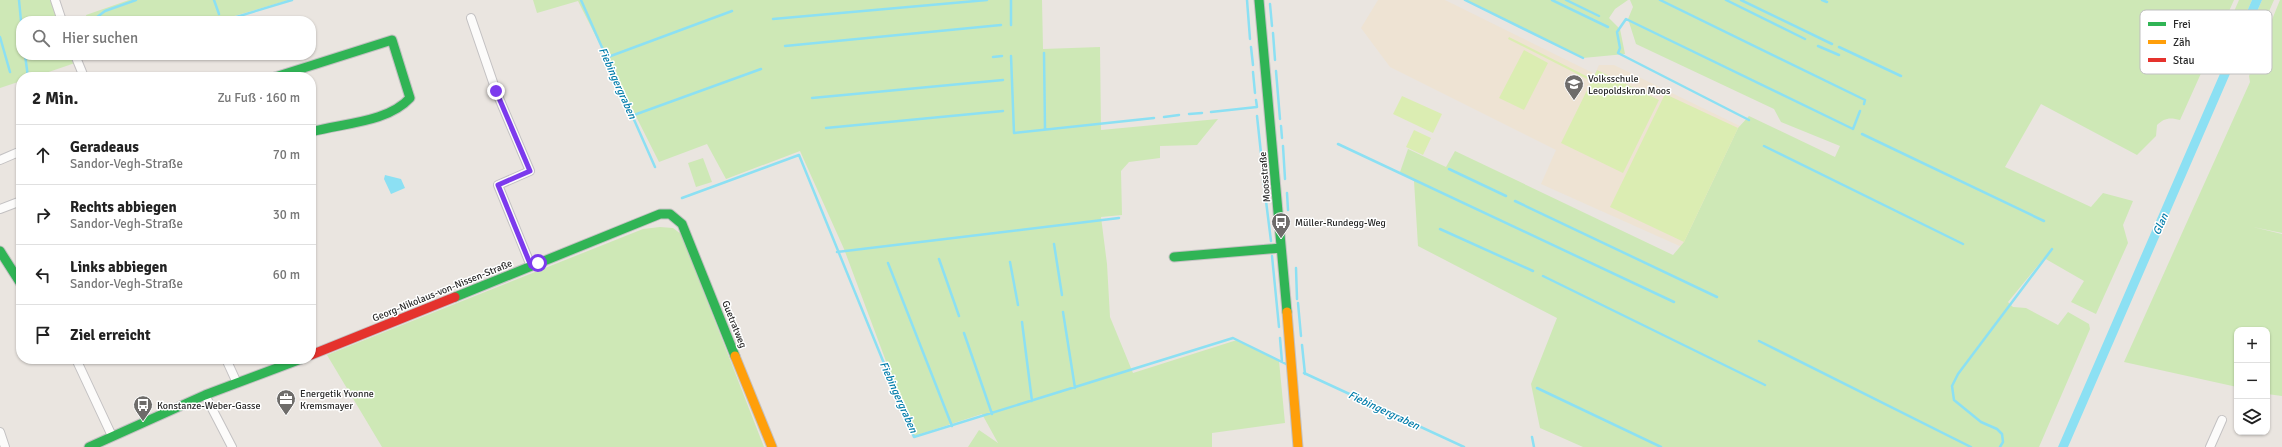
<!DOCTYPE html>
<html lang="de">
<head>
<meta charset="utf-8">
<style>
	body { margin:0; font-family:Signika,sans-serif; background:#f6f6f6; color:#222 }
	.controls { position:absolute; right:12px; bottom:12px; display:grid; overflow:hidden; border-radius:8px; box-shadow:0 1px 3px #0004 }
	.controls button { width:36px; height:36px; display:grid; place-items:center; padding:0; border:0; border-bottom:1px solid #e0e0e0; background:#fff; color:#222; font:20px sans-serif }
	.stop { position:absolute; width:12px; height:12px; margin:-9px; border:3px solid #7c3aed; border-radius:50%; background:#fff }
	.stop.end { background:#7c3aed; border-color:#fff; box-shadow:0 1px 4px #0008 }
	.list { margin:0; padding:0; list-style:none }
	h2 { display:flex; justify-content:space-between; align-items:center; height:52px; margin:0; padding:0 16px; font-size:17px }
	h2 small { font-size:13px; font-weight:400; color:#767676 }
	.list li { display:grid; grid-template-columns:26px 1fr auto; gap:12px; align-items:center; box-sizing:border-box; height:60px; padding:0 16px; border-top:1px solid #e0e0e0 }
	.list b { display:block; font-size:15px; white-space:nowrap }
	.list p { margin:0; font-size:13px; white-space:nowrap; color:#767676 }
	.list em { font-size:13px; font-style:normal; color:#767676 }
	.icon { flex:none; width:22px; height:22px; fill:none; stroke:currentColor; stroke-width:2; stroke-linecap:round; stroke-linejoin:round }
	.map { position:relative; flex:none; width:2282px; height:447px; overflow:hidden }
	.search { position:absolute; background:#fff; box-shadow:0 1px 3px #0004; left:16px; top:16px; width:300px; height:44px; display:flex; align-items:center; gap:10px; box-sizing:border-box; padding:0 14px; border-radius:16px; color:#767676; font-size:15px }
	.panel { position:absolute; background:#fff; box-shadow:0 1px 3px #0004; left:16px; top:72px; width:300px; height:292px; border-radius:16px }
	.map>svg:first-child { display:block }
</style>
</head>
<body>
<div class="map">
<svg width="2282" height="447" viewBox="0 0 2282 447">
	<rect width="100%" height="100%" fill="#eae5e0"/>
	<path fill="#eee3d3" d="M1378,0H1445L1595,74L1599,65H1614L1744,128L1684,248L1541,184L1556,150L1390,67L1361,28Z"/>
	<path fill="#cee8b6" d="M0,0H52L59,21H21V55H72L75,63L34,77H21V81L0,88Z
		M129,0H289L217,21H88L86,15Z
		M533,0H1042L1043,49L1100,47L1101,130L1218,119L1197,145L1160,146V158L1129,162L1121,171L1122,215L1101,217L1107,264L1110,317L1133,373L1237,340L1279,361L1285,423L1212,433V447H968L979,430L998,443L982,414L914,436L844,249L800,151L726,179L707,144L659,162L578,1L537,13Z
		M1464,0H1628L1615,9L1609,18L1620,29L1625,54L1583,58Z
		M1630,0H2234L2180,120C2170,117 2164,118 2157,125L2156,136L2137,155L2041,104L2005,167L2091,207L2103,193L2133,201L2123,225L2128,243L2096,314L2071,302L2084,281L2044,258L2008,302L2013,307L2026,308L2058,325L2068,312L2089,324L2090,329L2039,447H1583L1540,428L1531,384L1557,318L1418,246L1414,181L1400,172L1408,149L1446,167L1455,151L1673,255L1684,242L1738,128L1749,116L1835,157L1840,146L1781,122L1774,109L1636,44L1628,19L1633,7Z
		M2239,0H2252L2228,55L2218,48Z
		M2262,0H2274L2247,61L2237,58Z
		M2280,0H2282V233L2253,227L2282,234V396L2267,394V330H2237V387L2124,362L2250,82L2249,76Z
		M703,158L712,182L696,187L688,163Z
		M660,227L673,228L681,234L764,447H382L327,355L643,229Z"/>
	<path fill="#dbedb2" d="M1509,37L1590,78L1589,80L1508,39Z
		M1524,50L1548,63L1524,110L1499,98Z
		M1597,70L1659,100L1623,173L1561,143Z
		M1665,94L1738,128L1684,242L1610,207Z
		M1402,96L1442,114L1433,133L1393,114Z
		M1414,130L1431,138L1423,155L1406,147Z"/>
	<path fill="#8ce0f3" d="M2252,0H2262L2068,447H2058Z
		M385,175L401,179L405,188L391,194L384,179Z"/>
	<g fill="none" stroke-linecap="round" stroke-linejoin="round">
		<path stroke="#8ce0f3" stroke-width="2.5" d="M19,0L21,21
			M214,0L219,14
			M581,0L655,167
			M1011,0V25
			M1247,0L1250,39
			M1465,0L1583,58
			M1552,0L1608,27
			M1566,0L1599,16
			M1660,0L1865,100L1864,104
			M1726,0L1805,39
			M1741,0L1832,44
			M1822,0L1827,2
			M1270,4L1272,26
			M773,19L987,0
			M92,21L105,11L136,0
			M223,21L292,0
			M1273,33L1275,60
			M0,37L10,72
			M785,46L1001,25
			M1818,46L1839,55
			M1251,47L1253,65
			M1839,47L1901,76
			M1044,53L1045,129
			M25,55L28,77
			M98,56L103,55
			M1011,56L1014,133L1154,118
			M608,57L732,11
			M993,57L1002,56
			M1276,71L1280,119
			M1253,72L1255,93
			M812,98L1003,80
			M1211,112L1257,107L1256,100
			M1189,114L1202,113
			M634,115L761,69
			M1257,116L1263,172
			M1164,117L1179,115
			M1749,120L1618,53L1620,48L1617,32L1626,19L1853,129L1860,111
			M1281,126L1282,138
			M826,128L1003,111
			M1862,134L2044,221
			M1338,144L1674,302
			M1283,146L1285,179
			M1764,146L1963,244
			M1449,169L1506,196
			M1263,180L1264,186
			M1265,193L1271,241
			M1287,193L1288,210
			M682,198L799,155L914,437L1233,338L1286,364
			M1515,201L1717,297
			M1440,229L1533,271
			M1054,244L1062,295
			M837,252L1119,218
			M1272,256L1279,327
			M939,259L959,316
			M1010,262L1018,305
			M888,263L952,426
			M1296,268L1297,299
			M1543,276L1765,385
			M1298,303L1301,336
			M1063,312L1075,388
			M1022,322L1032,401
			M964,333L992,414
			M1280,338L1282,362
			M1759,341L1971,447
			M1302,345L1305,374
			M1304,373L1464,447
			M1537,388L1661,447
			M1532,437L1534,447
			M2000,447L2003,442L2002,434L1997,429L1981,422L1954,400L1952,386L1958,374L2052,249"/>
		<defs>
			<path id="street" d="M55,0L62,21
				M471,18L496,91L530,171L498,185L531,266
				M75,55L84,77
				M0,160L21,151
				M0,209L21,201
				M76,359L112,436
				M226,359L237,383
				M205,395L232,447
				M0,432L5,447
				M2210,447L2222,420"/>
			<path id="fast" d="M1259,0L1287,312
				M275,77L392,40L410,98C387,123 342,123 311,132
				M0,251L21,284
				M1174,257L1281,248
				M455,297L660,214H670L682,224L735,356
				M89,447L205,395L301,359"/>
			<path id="slow" d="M1287,312L1298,447
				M735,356L772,447"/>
			<path id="jam" d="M311,355L455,297"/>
		</defs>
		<use href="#street" stroke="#c3c1c2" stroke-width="10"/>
		<use href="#fast" stroke="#c3c1c2" stroke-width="11"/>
		<use href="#slow" stroke="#c3c1c2" stroke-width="11"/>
		<use href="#jam" stroke="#c3c1c2" stroke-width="11"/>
		<use href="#street" stroke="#fcfbfa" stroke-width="8"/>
		<use href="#fast" stroke="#30b455" stroke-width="9"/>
		<use href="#slow" stroke="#ff9f0a" stroke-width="9"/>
		<use href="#jam" stroke="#e5322d" stroke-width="9"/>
	</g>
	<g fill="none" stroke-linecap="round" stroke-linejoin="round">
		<path stroke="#7c3aed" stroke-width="5" d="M496,91L530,171L498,185L531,266L538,263"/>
	</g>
	<defs>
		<symbol id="school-pin" viewBox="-11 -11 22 30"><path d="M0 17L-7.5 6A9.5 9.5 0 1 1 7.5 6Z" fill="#6e6c6a" stroke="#fff"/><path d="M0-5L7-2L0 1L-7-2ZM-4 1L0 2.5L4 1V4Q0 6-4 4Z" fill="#fff"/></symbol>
		<symbol id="bus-pin" viewBox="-11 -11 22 30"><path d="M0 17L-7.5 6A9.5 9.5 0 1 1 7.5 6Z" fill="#6e6c6a" stroke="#fff"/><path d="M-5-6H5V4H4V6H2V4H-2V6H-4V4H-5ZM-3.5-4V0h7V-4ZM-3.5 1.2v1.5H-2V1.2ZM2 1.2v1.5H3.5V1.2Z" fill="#fff"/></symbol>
		<symbol id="office-pin" viewBox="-11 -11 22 30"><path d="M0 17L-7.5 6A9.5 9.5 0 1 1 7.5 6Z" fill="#6e6c6a" stroke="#fff"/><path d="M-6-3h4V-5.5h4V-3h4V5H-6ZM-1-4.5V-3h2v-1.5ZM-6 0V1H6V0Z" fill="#fff"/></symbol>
	</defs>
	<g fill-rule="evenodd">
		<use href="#school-pin" x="1563" y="73" width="22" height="30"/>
		<use href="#bus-pin" x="1270" y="211" width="22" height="30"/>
		<use href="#office-pin" x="275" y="388" width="22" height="30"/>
		<use href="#bus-pin" x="132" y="394" width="22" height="30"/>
	</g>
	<g text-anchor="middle" stroke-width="3" stroke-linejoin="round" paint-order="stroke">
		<g font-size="10" fill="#2b2b2b" stroke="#fff" text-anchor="start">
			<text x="1588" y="82">Volksschule<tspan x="1588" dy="12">Leopoldskron Moos</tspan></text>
			<text x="1295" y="226">Müller-Rundegg-Weg</text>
			<text x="300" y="397">Energetik Yvonne<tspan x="300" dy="12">Kremsmayer</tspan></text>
			<text x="157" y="409">Konstanze-Weber-Gasse</text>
		</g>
		<g font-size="10" fill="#2b2b2b" stroke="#fff">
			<text transform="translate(1264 177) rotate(-95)" y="4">Moosstraße</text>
			<text transform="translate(442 290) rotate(-22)" y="4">Georg-Nikolaus-von-Nissen-Straße</text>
			<text transform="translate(735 324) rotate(68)" y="4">Guetratweg</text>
		</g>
		<g font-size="11" font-style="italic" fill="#007caa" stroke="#fff">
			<text transform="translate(618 83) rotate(66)" y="4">Fiebingergraben</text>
			<text transform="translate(2160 224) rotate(-66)" y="4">Glan</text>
			<text transform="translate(899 397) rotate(66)" y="4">Fiebingergraben</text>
			<text transform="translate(1384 410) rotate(25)" y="4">Fiebingergraben</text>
		</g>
	</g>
	<rect x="2140" y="10" width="132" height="64" rx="6" fill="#fff" stroke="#bfbfbf" stroke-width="1"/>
	<rect x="2148" y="22" width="18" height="4" fill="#30b455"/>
	<rect x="2148" y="40" width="18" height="4" fill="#ff9f0a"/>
	<rect x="2148" y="58" width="18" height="4" fill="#e5322d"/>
	<g font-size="11" fill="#2b2b2b">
		<text x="2173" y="28">Frei</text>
		<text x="2173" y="46">Zäh</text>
		<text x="2173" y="64">Stau</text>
	</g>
</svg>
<div class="controls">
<button>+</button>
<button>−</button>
<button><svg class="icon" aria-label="layers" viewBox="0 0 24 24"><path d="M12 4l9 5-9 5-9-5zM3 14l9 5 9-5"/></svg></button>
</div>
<div class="stop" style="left:538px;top:263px"></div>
<div class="stop end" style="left:496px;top:91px"></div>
<div class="search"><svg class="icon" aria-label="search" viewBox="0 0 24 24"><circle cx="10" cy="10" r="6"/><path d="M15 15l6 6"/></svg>Hier suchen</div>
<section class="panel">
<h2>2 Min.<small>Zu Fuß · 160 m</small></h2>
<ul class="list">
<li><svg class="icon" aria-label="ahead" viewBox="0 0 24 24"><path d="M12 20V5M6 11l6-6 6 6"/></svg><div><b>Geradeaus</b><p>Sandor-Vegh-Straße</p></div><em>70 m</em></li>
<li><svg class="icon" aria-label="right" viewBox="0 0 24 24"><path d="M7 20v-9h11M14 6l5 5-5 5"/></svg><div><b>Rechts abbiegen</b><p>Sandor-Vegh-Straße</p></div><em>30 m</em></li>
<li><svg class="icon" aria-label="left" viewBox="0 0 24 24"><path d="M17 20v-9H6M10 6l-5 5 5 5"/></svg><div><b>Links abbiegen</b><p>Sandor-Vegh-Straße</p></div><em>60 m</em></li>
<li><svg class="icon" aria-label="arrive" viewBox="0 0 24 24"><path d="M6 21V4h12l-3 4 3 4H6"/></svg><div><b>Ziel erreicht</b></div></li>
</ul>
</section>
</div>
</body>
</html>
